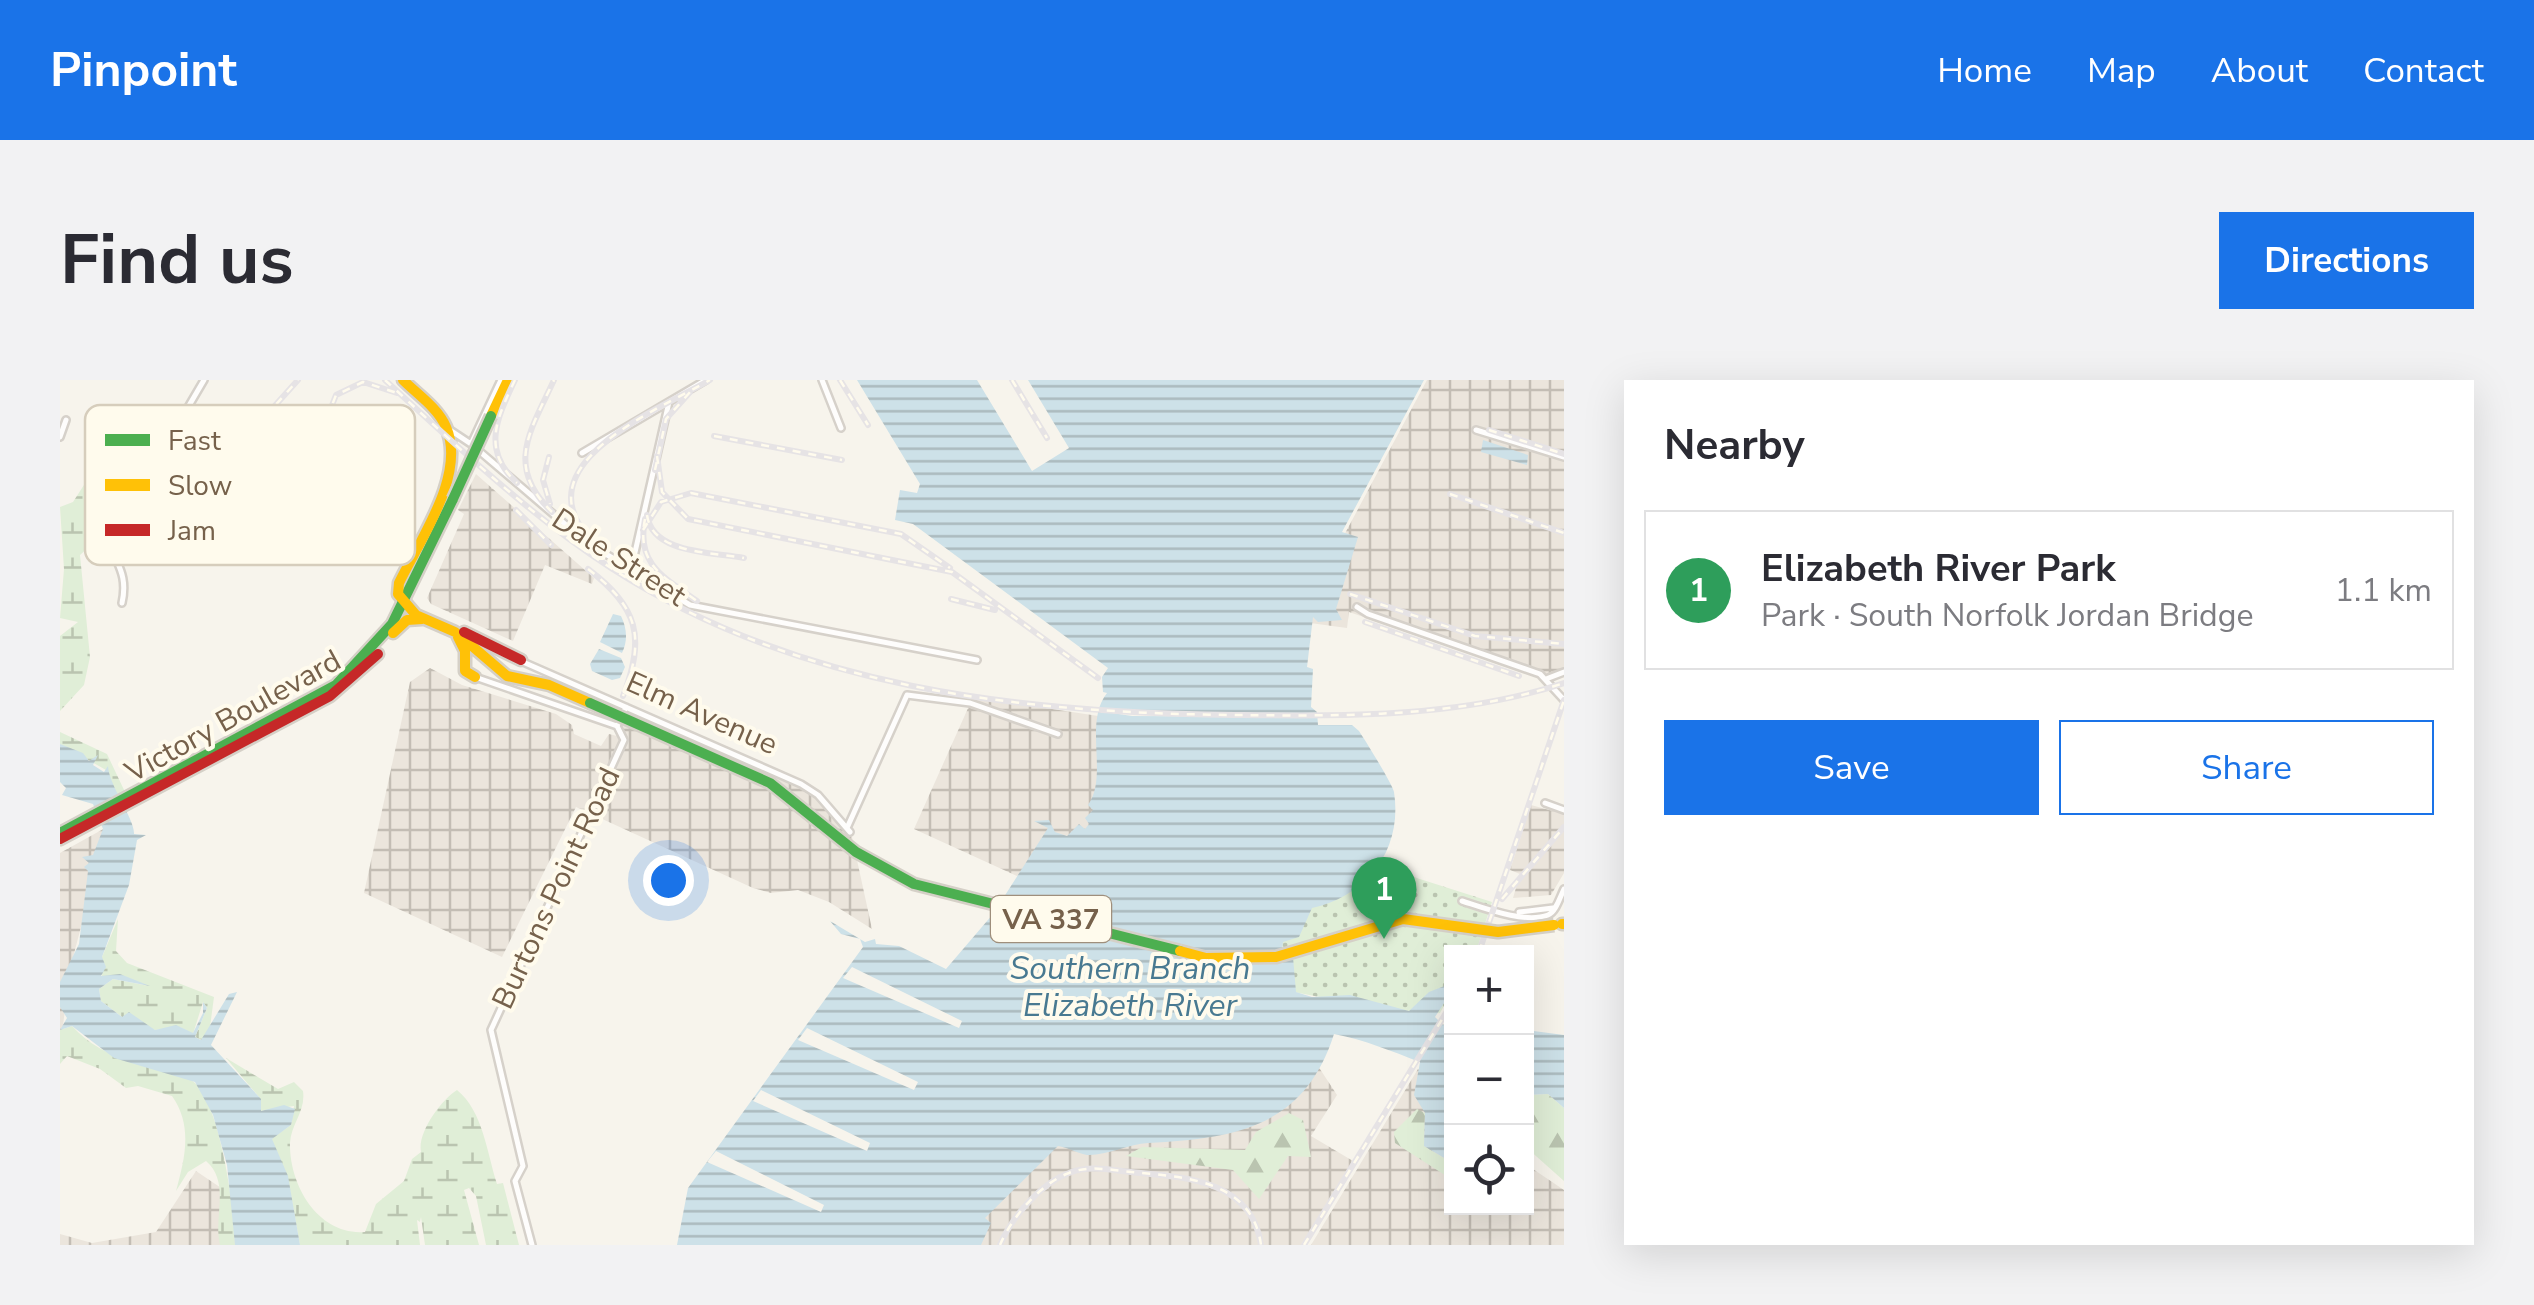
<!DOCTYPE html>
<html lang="en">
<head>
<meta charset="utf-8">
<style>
	body { margin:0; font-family:"Nunito Sans",sans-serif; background:#f2f2f3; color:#2b2b33 }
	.controls { position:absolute; right:30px; bottom:30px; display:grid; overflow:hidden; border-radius:0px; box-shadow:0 10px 40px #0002 }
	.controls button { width:90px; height:90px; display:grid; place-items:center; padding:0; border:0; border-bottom:2px solid #e1e1e2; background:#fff; color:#2b2b33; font:50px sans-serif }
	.you { position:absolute; left:608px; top:500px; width:35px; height:35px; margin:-25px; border:8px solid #fff; border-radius:50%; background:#1a73e8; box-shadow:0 0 0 15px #1a73e833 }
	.badge { display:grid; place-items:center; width:65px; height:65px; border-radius:50%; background:#1a73e8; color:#fff; font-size:32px; font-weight:700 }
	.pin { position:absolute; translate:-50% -82px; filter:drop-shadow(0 2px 5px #0008) }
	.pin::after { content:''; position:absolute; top:52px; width:35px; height:30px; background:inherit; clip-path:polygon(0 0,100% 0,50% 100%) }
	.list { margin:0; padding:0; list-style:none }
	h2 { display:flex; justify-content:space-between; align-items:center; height:130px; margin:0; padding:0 40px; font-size:42px }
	h2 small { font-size:32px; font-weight:400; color:#7c7c81 }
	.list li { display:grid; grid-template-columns:65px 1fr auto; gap:30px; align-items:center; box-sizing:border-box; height:160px; margin:0 20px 20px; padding:0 20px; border:2px solid #e1e1e2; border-radius:0px }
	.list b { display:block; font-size:38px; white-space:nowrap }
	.list p { margin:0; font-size:32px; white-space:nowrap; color:#7c7c81 }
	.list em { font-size:32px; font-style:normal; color:#7c7c81 }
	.actions { display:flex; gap:20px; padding:30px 40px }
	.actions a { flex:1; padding:22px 0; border:2px solid #1a73e8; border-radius:0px; text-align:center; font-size:35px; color:#1a73e8 }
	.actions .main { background:#1a73e8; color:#fff }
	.icon { flex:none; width:55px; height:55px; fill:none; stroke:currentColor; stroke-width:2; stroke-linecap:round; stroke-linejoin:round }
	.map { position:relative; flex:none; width:1504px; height:865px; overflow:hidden; border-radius:0px }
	header { display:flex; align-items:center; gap:60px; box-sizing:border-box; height:140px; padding:0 50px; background:#1a73e8; color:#fff }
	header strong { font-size:48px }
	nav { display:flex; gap:55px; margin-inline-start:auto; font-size:35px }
	.intro { display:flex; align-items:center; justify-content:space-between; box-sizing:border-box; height:240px; padding:0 60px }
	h1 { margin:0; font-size:70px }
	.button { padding:25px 45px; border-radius:0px; background:#1a73e8; color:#fff; font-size:35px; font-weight:700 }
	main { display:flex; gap:60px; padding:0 60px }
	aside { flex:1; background:#fff; border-radius:0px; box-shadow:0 10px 40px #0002 }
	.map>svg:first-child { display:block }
</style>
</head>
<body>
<header>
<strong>Pinpoint</strong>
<nav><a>Home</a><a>Map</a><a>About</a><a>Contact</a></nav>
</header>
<div class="intro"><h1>Find us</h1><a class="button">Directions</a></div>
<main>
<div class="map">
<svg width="1504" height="865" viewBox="0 0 1504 865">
	<defs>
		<pattern id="industrial-grid" width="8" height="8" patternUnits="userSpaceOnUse" patternTransform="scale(2.5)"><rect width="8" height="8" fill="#ebe5dc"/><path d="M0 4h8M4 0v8" fill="none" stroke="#c3bdb4"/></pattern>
		<pattern id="grass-dots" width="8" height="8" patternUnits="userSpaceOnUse" patternTransform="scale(2.5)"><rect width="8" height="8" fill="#e0eed7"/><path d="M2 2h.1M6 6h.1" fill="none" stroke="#bac4b0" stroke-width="1.8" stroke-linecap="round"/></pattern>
		<pattern id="forest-firs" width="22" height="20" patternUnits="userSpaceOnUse" patternTransform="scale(2.5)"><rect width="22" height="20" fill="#e0eed7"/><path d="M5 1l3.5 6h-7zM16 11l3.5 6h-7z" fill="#bac4b0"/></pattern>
		<pattern id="wetland-marsh" width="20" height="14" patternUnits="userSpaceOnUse" patternTransform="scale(2.5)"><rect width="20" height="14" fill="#e0eed7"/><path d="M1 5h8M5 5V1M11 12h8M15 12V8" fill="none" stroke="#bac4b0"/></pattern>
		<pattern id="water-rules" width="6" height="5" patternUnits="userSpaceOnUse" patternTransform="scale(2.5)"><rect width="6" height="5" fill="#cde1e8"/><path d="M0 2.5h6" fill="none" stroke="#abbabe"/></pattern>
	</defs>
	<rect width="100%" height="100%" fill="#f7f4ec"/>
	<path fill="url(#industrial-grid)" d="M1367,0H1504V289L1489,295L1456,283L1453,288L1289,232L1287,248L1250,243L1259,202Z
		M416,94L534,198L532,204L485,185L453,261L371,224L367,218L404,134L398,130Z
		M370,288L402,305L496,334L512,345L514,354L541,366L549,354L557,356L567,333H572L738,406L760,421L792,457L812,549L769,522L738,510L711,513L693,508L516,427L442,577L304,513L350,302Z
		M913,317L1045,337L1054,419L1012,463L957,496L854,449Z
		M1471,425L1504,434V493L1491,515L1453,518L1460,494L1450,490Z
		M47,447L10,589L0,670V473Z
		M1258,686L1277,715L1251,756L1293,781L1241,865H892L973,760L1031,772L1049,769Z
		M1358,689L1391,722L1392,828H1466L1467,785L1504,810V865H1251Z
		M136,791L173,816L175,865H0V854L32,863L96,852Z"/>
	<path fill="url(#grass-dots)" d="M1316,485L1432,522L1416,572H1392L1391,613L1380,633L1352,635L1234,612L1221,562L1251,528Z"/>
	<path fill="url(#forest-firs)" d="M1488,714L1504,728V801L1467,768L1466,715Z
		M1357,729L1365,733L1364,766L1390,782L1391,778V799L1335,763L1334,752Z
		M1229,733L1243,740L1251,777L1228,776L1199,819L1173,790L1066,776L1082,767L1185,770L1196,752Z"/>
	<path fill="url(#wetland-marsh)" d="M31,94L34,101L25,124L39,158L20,175L30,277L24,305L0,331V256L18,242L0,238L4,189L0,127L13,122Z
		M0,352L47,374L65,412L57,420L46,390L0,364Z
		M58,539L56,571L67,583L154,617L150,647L142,660L135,657L147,628L143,622L133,654L120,647L95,650L62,637L41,621L39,609L53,599L89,606L57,596L42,599V577Z
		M12,646C46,683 86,682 129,699C159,711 175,831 175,865H160C153,836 171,803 146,781L128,792L116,811C125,778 133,746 112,716L78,706L66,708L40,689L7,676L0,684V650Z
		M166,678L218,709L234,702L243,711C246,731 231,744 230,763C229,806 259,856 305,852L316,824L344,801L352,779L361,772C357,753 381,720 397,710C423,731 427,773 437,804L443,803L459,865H426L416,816L409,808L404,810L419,865H365L361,837L360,842L357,840L360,865H240L230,810L211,759L231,745L234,726L201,731L199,717Z"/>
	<path fill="url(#water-rules)" d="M797,0H917L972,91L1009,68L968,0H1364L1282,152L1298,157L1276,229L1282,240L1258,242L1253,237L1247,287L1253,289L1251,327L1257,332L1258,345H1292L1299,351C1305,360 1333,405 1334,412C1343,470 1307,516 1252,528L1239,557L1223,562L1222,570L1233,577L1236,612L1252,617L1290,615L1349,631L1369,612L1387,605L1386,620L1375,637L1383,645L1391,638V782L1364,766L1365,733L1354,715L1360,682C1331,671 1305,660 1274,654C1244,748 1175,758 1088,763C1069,764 1045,776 1027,775C1019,774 1007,767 998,766L925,838L931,843L921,865H617L628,808L803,567L800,559L781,554L770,541L805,562L815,559L816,564L839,566L886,589L933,534L988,448L974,441L989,440L995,452L1007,456L1019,444L1025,449L1029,444L1025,438L1033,430L1028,425C1049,396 1023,343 1047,313L1043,312L1042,297L1048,288L853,144L835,140L840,110L857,113L860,104Z
		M1423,60L1468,75L1467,85L1421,72Z
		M553,234L561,236C567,248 568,261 562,273L540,262Z
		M539,269L561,278L565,287L560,298L552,300L532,291L530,284Z
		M0,364L23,373L29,381L38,375L33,385L44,392L48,386C49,406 75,439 74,454L86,455L77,460L69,505L42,577L46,587L41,596L60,594L90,606L53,599L39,609L41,621L62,637L69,632L95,650L116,645L133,653L143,633V622L147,628L135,657L141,660L169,614L177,612L151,665L201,719V731L224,725L235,729L231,745L212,759L228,796L240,865H175L167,785L153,735L135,702L54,678L12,646L0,650L7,638L0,627V602L19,564L28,491L24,487L29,483L22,477L33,475L43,449L33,424L2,415L6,408L0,402Z
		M1466,650L1504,655V728L1488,714L1467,715Z"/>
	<path fill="#f7f4ec" d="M1039,331L1249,334L1260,337L1072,336Z
		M792,587L902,641L899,648L783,598Z
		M747,648L858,702L854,710L738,660Z
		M701,710L810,763L807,771L693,721Z
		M656,771L764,825L761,832L647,782Z"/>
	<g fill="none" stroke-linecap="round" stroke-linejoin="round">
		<defs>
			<path id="street" d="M441,0L411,64L526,162L630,225L917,280
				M762,0L781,48
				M387,48L411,64
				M1416,50L1504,77
				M0,57L6,40
				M522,73L646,0
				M571,190L609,22
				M62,223C70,187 48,179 52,157L144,0
				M1297,227L1308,234L1480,294L1504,320
				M463,282L741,404L758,415L790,452
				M415,297L557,346
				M1486,299L1504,292
				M1485,423L1504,430
				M787,448L847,315L910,323L998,354
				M1402,521C1424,528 1465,544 1488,535C1496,532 1500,517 1504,509
				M1459,532L1493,528
				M472,865L455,801L463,786L431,650L564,360L557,346L566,327"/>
			<path id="fast" d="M0,453L276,305L332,244L393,119"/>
			<path id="slow" d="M343,0C357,14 378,28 386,47C407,95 359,161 339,203L338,214L356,235L395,252
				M431,36L448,0
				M333,253L347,240L362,239
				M398,254L447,296L489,305L530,323
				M398,257L405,271V291L415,297
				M1502,544H1504"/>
			<path id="jam" d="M404,252L461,280
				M0,459L270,316L318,274"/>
		</defs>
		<use href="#street" stroke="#d6d1ca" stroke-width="10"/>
		<use href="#fast" stroke="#d5d0c7" stroke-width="15"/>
		<use href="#slow" stroke="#d5d0c7" stroke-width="15"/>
		<use href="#jam" stroke="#d5d0c7" stroke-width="15"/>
		<use href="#street" stroke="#fefdfc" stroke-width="5"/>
		<use href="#fast" stroke="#4caf50" stroke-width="10"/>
		<use href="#slow" stroke="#ffc107" stroke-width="10"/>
		<use href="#jam" stroke="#c62828" stroke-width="10"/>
		<defs>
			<path id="rail" d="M325,0C397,66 469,135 551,188C737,308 958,333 1175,335C1283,336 1400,338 1504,303
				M455,0C437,38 421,70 457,103
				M780,0L808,45
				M952,0L987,58
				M1429,50L1504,74
				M654,56L782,80
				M597,76L602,112L628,139L892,192L1038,298
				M489,77L483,100L490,124
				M595,90L606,39L631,11
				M176,93L211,30L238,0
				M1390,114L1504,153
				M456,130L491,165
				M492,132C444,86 471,50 494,0
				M587,135C592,174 652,172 684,178
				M217,138L255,69L276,15L303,2L337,13
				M585,139C576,184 603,197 637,221
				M583,150L601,122L631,113L841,154L890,188
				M536,165C454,87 596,31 650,0
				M528,189C578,227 586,257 563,316
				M1290,214L1415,256L1504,264
				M891,219L935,230
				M1305,242L1459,296
				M1442,519L1504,447
				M1419,572L1504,320
				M940,865C951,838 981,803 1009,793C1029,785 1051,790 1071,792C1123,797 1192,799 1201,865
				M1244,865L1392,623"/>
		</defs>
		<use href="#rail" stroke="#e6e3e5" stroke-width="6"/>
		<use href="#rail" stroke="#fffbed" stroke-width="2.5" stroke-dasharray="8" stroke-linecap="butt"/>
		<defs>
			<path id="fast-bridge" d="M393,119L431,36
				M530,323L710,403L796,472L854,504L1120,571"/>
			<path id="slow-bridge" d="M1120,571L1146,578L1216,577L1343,539L1438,552L1494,545"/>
		</defs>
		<use href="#fast-bridge" stroke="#d5d0c7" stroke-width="15" stroke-linecap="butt"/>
		<use href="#slow-bridge" stroke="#d5d0c7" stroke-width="15" stroke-linecap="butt"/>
		<use href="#fast-bridge" stroke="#4caf50" stroke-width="10"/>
		<use href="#slow-bridge" stroke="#ffc107" stroke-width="10"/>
	</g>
	<g text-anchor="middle" stroke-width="8" stroke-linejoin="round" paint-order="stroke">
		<rect fill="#fffbed" stroke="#9f8f7c" stroke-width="2.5" x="931" y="516" width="120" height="46" rx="8"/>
		<g font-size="28" font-weight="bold" fill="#76614b">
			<text x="991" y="549">VA 337</text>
		</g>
		<g font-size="30" fill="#76614b" stroke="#fffbed">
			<text transform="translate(559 177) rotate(33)" y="10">Dale Street</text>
			<text transform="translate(642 333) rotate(24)" y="10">Elm Avenue</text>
			<text transform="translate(173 336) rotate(-29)" y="10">Victory Boulevard</text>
			<text transform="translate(496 508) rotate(-65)" y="10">Burtons Point Road</text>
		</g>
		<g font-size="32" font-style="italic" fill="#487991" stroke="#fffbed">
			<text x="1070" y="599">Southern Branch<tspan x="1070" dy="37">Elizabeth River</tspan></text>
		</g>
	</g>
	<rect x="25" y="25" width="330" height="160" rx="15" fill="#fffbed" stroke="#d6cdbc" stroke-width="2.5"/>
	<rect x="45" y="54" width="45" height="12" fill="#4caf50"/>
	<rect x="45" y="99" width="45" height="12" fill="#ffc107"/>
	<rect x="45" y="144" width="45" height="12" fill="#c62828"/>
	<g font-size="28" fill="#76614b">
		<text x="108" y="70">Fast</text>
		<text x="108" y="115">Slow</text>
		<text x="108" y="160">Jam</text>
	</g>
</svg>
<div class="controls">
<button>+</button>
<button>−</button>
<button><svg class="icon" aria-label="locate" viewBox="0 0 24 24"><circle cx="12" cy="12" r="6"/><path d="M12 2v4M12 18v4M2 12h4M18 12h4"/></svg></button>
</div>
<div class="you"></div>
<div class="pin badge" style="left:1324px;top:559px;background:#2e9e5b">1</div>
</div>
<aside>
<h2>Nearby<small></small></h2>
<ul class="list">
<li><span class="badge" style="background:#2e9e5b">1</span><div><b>Elizabeth River Park</b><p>Park · South Norfolk Jordan Bridge</p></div><em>1.1 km</em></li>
</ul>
<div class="actions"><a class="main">Save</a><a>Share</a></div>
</aside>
</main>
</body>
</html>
